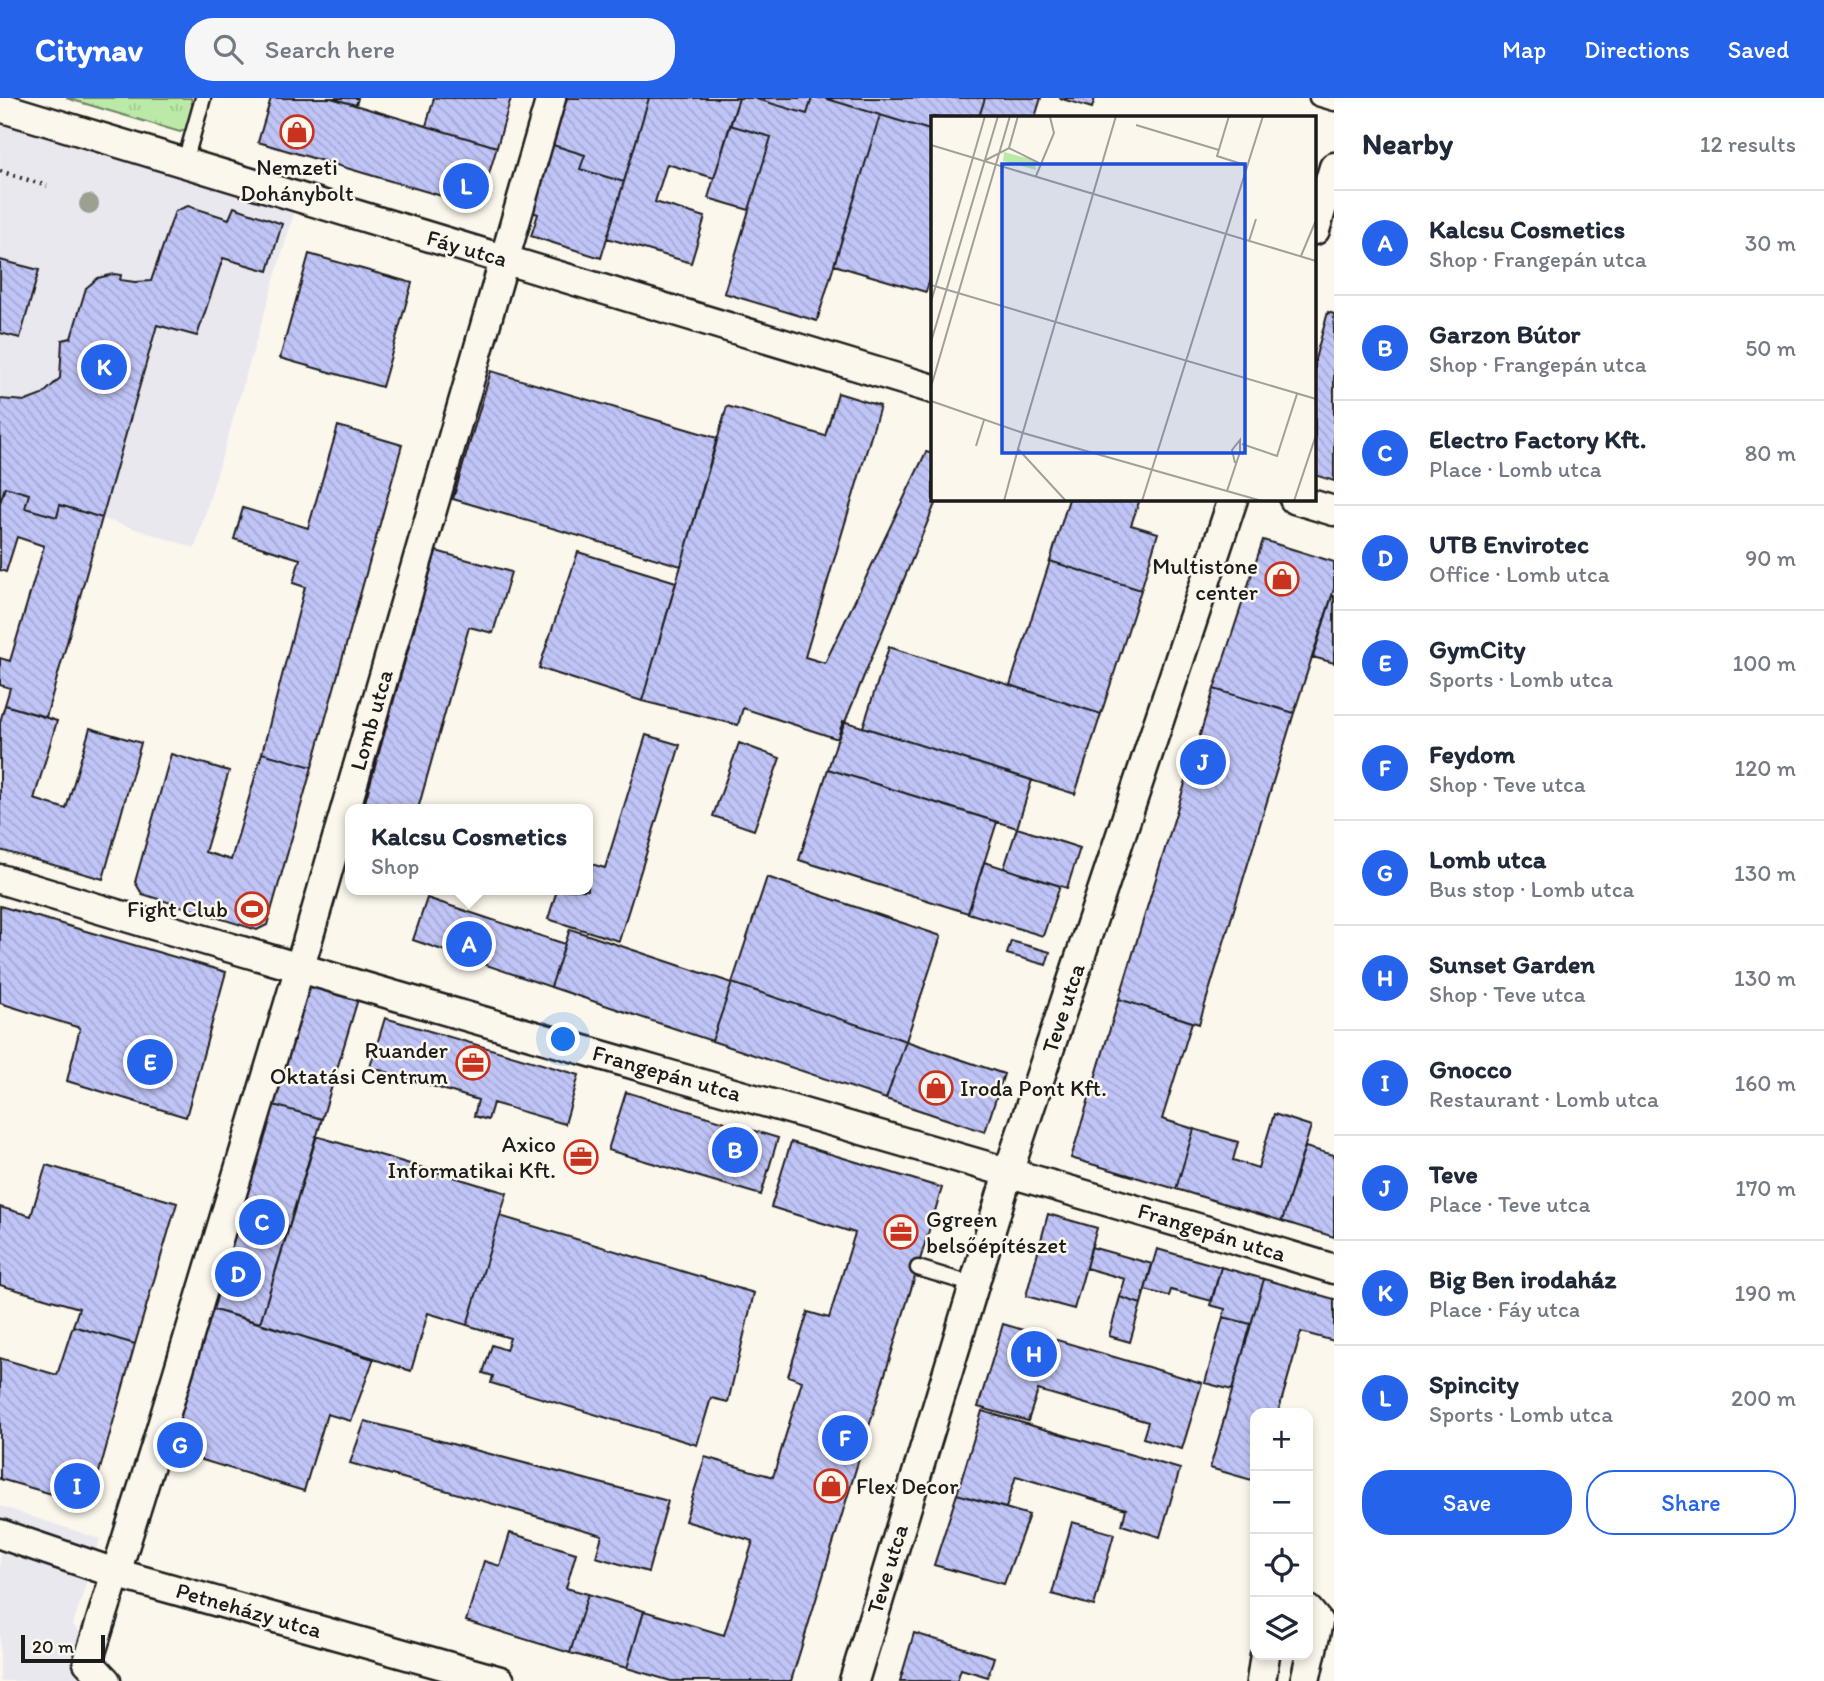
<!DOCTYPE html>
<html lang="en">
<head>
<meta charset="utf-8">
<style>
	body { margin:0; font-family:Itim,sans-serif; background:#f6f6f7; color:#1f2937 }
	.controls { position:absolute; right:21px; bottom:21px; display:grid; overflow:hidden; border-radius:14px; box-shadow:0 4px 10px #0003 }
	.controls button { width:63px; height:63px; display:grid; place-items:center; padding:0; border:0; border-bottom:2px solid #e0e1e3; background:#fff; color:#1f2937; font:35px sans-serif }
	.scale { position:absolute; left:21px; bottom:18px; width:84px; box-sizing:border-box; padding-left:7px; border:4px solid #1c1c1c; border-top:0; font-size:19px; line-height:24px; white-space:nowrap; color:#1c1c1c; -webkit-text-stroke:5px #fbf7ec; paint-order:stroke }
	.you { position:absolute; left:564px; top:942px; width:24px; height:24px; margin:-18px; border:5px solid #fff; border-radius:50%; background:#1a73e8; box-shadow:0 0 0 10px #1a73e833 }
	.badge { display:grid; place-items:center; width:46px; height:46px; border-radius:50%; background:#2563eb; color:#fff; font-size:23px; font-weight:700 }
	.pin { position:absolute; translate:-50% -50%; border:4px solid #fff; box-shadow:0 2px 7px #0006 }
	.popup { position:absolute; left:345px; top:706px; width:248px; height:91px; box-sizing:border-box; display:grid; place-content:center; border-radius:14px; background:#fff; filter:drop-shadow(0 2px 5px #0005); font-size:23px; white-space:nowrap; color:#747a83 }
	.popup b { font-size:26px; color:#1f2937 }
	.popup::after { content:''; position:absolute; left:50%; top:100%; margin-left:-14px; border:14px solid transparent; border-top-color:#fff }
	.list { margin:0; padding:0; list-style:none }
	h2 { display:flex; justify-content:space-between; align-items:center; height:91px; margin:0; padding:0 28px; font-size:30px }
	h2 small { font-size:23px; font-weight:400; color:#747a83 }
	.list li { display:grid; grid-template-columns:46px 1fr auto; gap:21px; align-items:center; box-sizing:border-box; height:105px; padding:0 28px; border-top:2px solid #e0e1e3 }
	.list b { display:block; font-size:26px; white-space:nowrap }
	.list p { margin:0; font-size:23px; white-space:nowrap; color:#747a83 }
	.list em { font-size:23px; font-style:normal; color:#747a83 }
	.actions { display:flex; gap:14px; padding:21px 28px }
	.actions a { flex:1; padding:16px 0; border:2px solid #2563eb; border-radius:28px; text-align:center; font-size:24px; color:#2563eb }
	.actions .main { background:#2563eb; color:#fff }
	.icon { flex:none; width:38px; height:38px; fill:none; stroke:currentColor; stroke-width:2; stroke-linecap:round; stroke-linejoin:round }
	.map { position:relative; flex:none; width:1334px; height:1583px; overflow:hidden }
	header { display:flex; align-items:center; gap:42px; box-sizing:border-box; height:98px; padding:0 35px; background:#2563eb; color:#fff }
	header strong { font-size:33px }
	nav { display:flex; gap:38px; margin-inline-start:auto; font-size:24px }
	.search { width:490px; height:63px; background:#f6f6f7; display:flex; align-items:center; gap:18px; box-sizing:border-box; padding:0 24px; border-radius:28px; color:#747a83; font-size:26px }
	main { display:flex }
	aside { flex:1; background:#fff }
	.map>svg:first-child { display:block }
</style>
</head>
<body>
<header>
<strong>Citynav</strong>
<div class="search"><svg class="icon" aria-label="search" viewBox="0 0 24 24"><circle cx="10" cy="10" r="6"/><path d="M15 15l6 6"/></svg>Search here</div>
<nav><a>Map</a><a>Directions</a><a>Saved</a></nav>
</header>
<main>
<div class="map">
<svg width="1334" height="1583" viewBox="0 0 1334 1583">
	<defs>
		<pattern id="grass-tufts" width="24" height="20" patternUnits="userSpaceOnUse" patternTransform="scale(1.75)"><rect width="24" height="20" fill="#bbeaa8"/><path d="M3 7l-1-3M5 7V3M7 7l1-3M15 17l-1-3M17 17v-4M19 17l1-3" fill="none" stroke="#a0c890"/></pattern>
		<pattern id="building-back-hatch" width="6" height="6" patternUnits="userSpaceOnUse" patternTransform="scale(1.75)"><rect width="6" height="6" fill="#c0c4f6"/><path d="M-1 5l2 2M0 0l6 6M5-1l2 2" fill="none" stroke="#a4a8d2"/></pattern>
	</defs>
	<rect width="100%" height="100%" fill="#fbf7ec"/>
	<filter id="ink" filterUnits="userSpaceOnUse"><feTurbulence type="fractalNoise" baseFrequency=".0143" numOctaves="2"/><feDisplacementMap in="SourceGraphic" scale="14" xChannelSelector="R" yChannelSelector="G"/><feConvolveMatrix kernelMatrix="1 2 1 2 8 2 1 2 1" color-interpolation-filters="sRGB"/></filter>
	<g filter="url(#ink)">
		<path fill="#e9e8ef" d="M0,18L296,108L195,450L61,407L0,405Z
			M0,1408L100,1441L73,1527L124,1583H0Z"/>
		<path fill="url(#grass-tufts)" stroke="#6c8362" stroke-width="2" d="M66,0H191C194,12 194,30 180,34Z"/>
		<path fill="url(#building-back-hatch)" stroke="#1c1c1c" stroke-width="2" d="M271,0H331L497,49L479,109L258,44Z
			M331,0H358L356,7Z
			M434,0H511L497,49L426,28Z
			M567,0H649L624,84L580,71L585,57L553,47Z
			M649,0H739L714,80L667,66L655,104L705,119L691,165L607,140Z
			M739,0H753L807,16L812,0H824L880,17L817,223L724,195L771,39L730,27Z
			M753,0H812L807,16Z
			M824,0H985L979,19H933V33Z
			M985,0H1041L1035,19H979Z
			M1059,0H1095L1092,10Z
			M880,17L933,33V170L926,194L834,167Z
			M730,27L771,39L749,112L708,100Z
			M553,47L585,57L580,71L624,84L601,160L531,138L538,116L532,114Z
			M188,108L229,121L234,109L282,126L268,173L223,160L197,238L157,227L102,420L60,407L57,419L25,410L29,396L5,389L0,405V301L26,303L42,297L60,280L62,242L71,240L86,190L98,180L114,176L121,177L120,182L135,184L151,183L175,113Z
			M309,156L412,185L382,289L280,260Z
			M0,162L39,172L20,240L0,235Z
			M1328,214L1334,216V383L1315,377V261Z
			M491,273L717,340L681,468L453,401Z
			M838,295L880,308L805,559L825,565L926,354L933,356V401H937L838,641L743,610L738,627L642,603L727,308L825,338Z
			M338,328L402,347L312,669L262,655L305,489L293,485L300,461L234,441L243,410L308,430Z
			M5,389L29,396L25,410L57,419L60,407L102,420L46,619L5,607L10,590L0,587V560L10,563L44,448L17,439L6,474L0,472V405Z
			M1069,401H1140L1131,427L1158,435L1141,492L1050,463Z
			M1263,442L1334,464V491L1294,615L1214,591Z
			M436,453L511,474L493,535L469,529L418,711H363Z
			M578,454L676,484L642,603L539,570Z
			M1050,463L1141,492L1101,616L1010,587Z
			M1332,498H1334V565L1313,559Z
			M889,549L1101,616L1075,696L863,629Z
			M1214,591L1294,615L1199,926L1119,901Z
			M5,607L57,623L34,701L66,711L90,630L141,645L103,781L0,752V624Z
			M843,623L1032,682L1017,730L828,671Z
			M646,637L680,647L619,843L548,821L557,792H588V765L605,770Z
			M739,645L780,660L754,732L713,718Z
			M262,655L312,669L267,827L257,832L142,796L135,784L171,656L229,673L205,754L231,762Z
			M828,671L997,724L968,815L799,762Z
			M1017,730L1080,750L1067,790L1004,770Z
			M984,764L1060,788L1043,838L968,815Z
			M767,779L941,838L906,943L732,885Z
			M427,800L565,846L551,889L413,842Z
			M0,808L226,874L186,1019L67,983L80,930L0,905Z
			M570,831L732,885L712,943L551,889Z
			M1011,843L1050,854L1046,867L1007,856Z
			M732,885L906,943L886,1001L712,943Z
			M307,886L358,901L322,1021L270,1006Z
			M1119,901L1192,924L1162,1021L1194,1031L1176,1091L1071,1060Z
			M385,920L579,977L565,1026L493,1005L488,1022L474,1018L478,1002L370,969Z
			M906,943L1004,976L985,1034L886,1001Z
			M626,994L778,1040L761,1097L608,1052Z
			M270,1006L322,1021L260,1225L208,1210Z
			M1274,1016L1311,1028L1282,1123L1176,1091L1194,1031L1238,1044L1233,1062L1258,1070Z
			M316,1038L507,1095L467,1227L428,1215L411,1273L260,1225Z
			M791,1044L942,1090L791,1583H671L627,1570L644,1513L724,1537L753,1443L685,1423L705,1359L773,1379L802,1283L788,1278L808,1214L829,1220L855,1135L771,1109Z
			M1305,1049L1334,1057V1139L1282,1123Z
			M46,1067L177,1105L135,1246L73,1228L79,1210L0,1187V1109L31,1118Z
			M1048,1116L1097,1130L1074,1211L1026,1198Z
			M500,1118L754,1195L728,1304L711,1300L697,1347L491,1285L493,1278L483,1275L492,1247L506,1252L510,1240L467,1227Z
			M1091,1149L1152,1166L1141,1206L1120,1199L1125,1181L1086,1170Z
			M1157,1151L1221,1169L1212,1203L1171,1192L1169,1198L1145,1192Z
			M1221,1169L1264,1181L1251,1226L1223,1219L1225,1211L1210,1207Z
			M1264,1181L1334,1201V1243L1301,1234L1278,1315H1255V1383L1210,1370Z
			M1120,1199L1141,1206L1130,1244L1109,1238Z
			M208,1210L374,1260L351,1323L327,1316L304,1393L166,1351Z
			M1223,1219L1251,1226L1232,1292L1205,1285Z
			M1003,1226L1202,1285L1182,1351L1143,1340L1148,1324L1038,1292L1028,1323L978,1309Z
			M73,1228L135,1246L90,1407L0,1381V1260L57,1277Z
			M982,1313L1180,1371L1160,1439L1122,1427L1126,1411L1016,1378L1006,1410L957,1396Z
			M365,1323L668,1403L648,1474L596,1459L602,1437L350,1365Z
			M957,1396L1029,1417L1004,1486L934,1467Z
			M1072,1424L1114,1436L1094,1508L1052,1496Z
			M510,1435L576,1455L566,1490L588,1496L570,1555L466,1523L484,1463L500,1468Z
			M588,1496L644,1513L627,1570L570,1555Z
			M914,1535L994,1559L988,1579L961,1571L957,1583H900Z"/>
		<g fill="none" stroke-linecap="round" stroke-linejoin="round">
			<defs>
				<path id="lane" d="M1317,0L1334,5
					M184,67L203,0
					M918,1170L974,1187"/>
				<path id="street" d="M0,9L933,291
					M1315,132L1334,69
					M1294,401L1334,413
					M0,781C443,916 891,1036 1334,1171
					M0,1436L115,1475L500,1583
					M106,1583L88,1564L158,1341L299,872L551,0
					M854,1583L1009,1072L1233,401
					M1261,1583L1265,1557
					M1305,1583L1318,1524L1308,1512"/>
			</defs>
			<use href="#lane" stroke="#1c1c1c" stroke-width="19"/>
			<use href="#street" stroke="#1c1c1c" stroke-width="33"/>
			<path stroke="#1c1c1c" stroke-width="4.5" stroke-dasharray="2 5" stroke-linecap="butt" d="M0,73L47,88"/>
			<use href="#lane" stroke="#fbf7ec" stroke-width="14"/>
			<use href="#street" stroke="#fbf7ec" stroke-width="28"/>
		</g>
		<circle fill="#9ba191" cx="89" cy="106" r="10"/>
	</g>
	<defs>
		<symbol id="shop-ring" viewBox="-11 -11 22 22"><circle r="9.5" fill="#fbf7ec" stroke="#c8321e" stroke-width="1.5"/><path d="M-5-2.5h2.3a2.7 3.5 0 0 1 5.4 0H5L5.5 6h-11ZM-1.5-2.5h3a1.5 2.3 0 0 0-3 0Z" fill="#c8321e"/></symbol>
		<symbol id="stadium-ring" viewBox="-11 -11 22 22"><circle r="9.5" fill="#fbf7ec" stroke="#c8321e" stroke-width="1.5"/><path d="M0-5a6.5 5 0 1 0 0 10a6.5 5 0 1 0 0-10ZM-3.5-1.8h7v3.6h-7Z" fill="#c8321e"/></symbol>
		<symbol id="office-ring" viewBox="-11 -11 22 22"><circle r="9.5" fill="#fbf7ec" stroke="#c8321e" stroke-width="1.5"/><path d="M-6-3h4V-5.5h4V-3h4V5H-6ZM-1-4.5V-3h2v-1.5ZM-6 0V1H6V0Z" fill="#c8321e"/></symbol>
	</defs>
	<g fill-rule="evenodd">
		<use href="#shop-ring" x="278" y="15" width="38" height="38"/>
		<use href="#shop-ring" x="1263" y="462" width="38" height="38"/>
		<use href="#stadium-ring" x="233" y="792" width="38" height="38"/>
		<use href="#office-ring" x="454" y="946" width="38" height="38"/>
		<use href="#shop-ring" x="917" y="971" width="38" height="38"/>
		<use href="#office-ring" x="562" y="1040" width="38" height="38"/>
		<use href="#office-ring" x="882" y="1115" width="38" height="38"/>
		<use href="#shop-ring" x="812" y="1369" width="38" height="38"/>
	</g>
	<g text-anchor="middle" stroke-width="5" stroke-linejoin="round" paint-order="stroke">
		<g font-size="23" fill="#1c1c1c" stroke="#fbf7ec" text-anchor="end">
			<text x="297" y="77" text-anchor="middle">Nemzeti<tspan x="297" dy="26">Dohánybolt</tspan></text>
			<text x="1258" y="476">Multistone<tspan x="1258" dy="26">center</tspan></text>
			<text x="228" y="819">Fight Club</text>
			<text x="448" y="960">Ruander<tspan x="448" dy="26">Oktatási Centrum</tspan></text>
			<text x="960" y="998" text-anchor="start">Iroda Pont Kft.</text>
			<text x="556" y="1054">Axico<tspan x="556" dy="26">Informatikai Kft.</tspan></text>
			<text x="926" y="1129" text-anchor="start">Ggreen<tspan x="926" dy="26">belsőépítészet</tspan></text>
			<text x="856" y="1396" text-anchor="start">Flex Decor</text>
		</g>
		<g font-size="23" fill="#1c1c1c" stroke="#fbf7ec">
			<text transform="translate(467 150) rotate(16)" y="8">Fáy utca</text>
			<text transform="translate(371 622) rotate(-74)" y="8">Lomb utca</text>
			<text transform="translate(1063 910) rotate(-72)" y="8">Teve utca</text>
			<text transform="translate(667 975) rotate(16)" y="8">Frangepán utca</text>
			<text transform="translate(1212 1134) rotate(17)" y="8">Frangepán utca</text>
			<text transform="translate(887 1471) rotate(-73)" y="8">Teve utca</text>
			<text transform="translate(249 1512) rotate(16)" y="8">Petneházy utca</text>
		</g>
	</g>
	<g transform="translate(931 18)">
		<rect width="385" height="385" fill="#fbf7ec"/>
		<path d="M73,36L103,44L105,54L72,45Z" fill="#bbeaa8"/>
		<path fill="none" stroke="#a29f99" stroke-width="2" d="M298,0L286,40L317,50M205,9L288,34M0,29L385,145M78,32L87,0M53,45L78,32L108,47M105,60L123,17L119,1M318,125L325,103M370,140L385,104M0,169L385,283M0,186L54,0M0,226L67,0M0,271L79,0M0,285L92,317L331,385M311,328L346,340L366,278M45,330L53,304M296,375L309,336V324L301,334L304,347M73,385L87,333M135,385L87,333L185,0M211,385L332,0M363,385L385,319"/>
		<path fill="#1d4ed8" fill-opacity="0.15" stroke="#1d4ed8" stroke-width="3.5" d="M71,48H314V337H71Z"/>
		<rect width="385" height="385" fill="none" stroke="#1c1c1c" stroke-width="3.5"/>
	</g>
</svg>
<div class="controls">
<button>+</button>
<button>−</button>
<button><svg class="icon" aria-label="locate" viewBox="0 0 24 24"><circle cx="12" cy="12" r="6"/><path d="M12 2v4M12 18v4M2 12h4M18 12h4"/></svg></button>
<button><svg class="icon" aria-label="layers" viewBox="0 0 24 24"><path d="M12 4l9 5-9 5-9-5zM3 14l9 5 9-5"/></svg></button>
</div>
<div class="scale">20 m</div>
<div class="you"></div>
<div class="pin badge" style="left:469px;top:846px">A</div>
<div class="popup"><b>Kalcsu Cosmetics</b>Shop</div>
<div class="pin badge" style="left:735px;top:1052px">B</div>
<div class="pin badge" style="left:262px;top:1124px">C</div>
<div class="pin badge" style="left:238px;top:1176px">D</div>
<div class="pin badge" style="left:150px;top:964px">E</div>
<div class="pin badge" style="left:845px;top:1340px">F</div>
<div class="pin badge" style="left:180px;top:1347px">G</div>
<div class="pin badge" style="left:1034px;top:1256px">H</div>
<div class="pin badge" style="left:77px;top:1388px">I</div>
<div class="pin badge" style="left:1203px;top:664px">J</div>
<div class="pin badge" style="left:104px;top:269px">K</div>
<div class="pin badge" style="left:466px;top:88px">L</div>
</div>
<aside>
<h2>Nearby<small>12 results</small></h2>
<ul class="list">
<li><span class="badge">A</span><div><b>Kalcsu Cosmetics</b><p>Shop · Frangepán utca</p></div><em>30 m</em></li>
<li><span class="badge">B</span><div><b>Garzon Bútor</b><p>Shop · Frangepán utca</p></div><em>50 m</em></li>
<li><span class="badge">C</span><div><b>Electro Factory Kft.</b><p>Place · Lomb utca</p></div><em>80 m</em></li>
<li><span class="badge">D</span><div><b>UTB Envirotec</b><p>Office · Lomb utca</p></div><em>90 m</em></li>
<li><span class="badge">E</span><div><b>GymCity</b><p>Sports · Lomb utca</p></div><em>100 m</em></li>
<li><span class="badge">F</span><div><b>Feydom</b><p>Shop · Teve utca</p></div><em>120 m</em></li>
<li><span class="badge">G</span><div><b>Lomb utca</b><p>Bus stop · Lomb utca</p></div><em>130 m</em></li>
<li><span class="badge">H</span><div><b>Sunset Garden</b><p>Shop · Teve utca</p></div><em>130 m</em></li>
<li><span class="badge">I</span><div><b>Gnocco</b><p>Restaurant · Lomb utca</p></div><em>160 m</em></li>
<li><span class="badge">J</span><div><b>Teve</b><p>Place · Teve utca</p></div><em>170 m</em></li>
<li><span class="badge">K</span><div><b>Big Ben irodaház</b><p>Place · Fáy utca</p></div><em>190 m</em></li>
<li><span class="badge">L</span><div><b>Spincity</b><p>Sports · Lomb utca</p></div><em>200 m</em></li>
</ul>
<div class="actions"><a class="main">Save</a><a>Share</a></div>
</aside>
</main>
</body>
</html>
